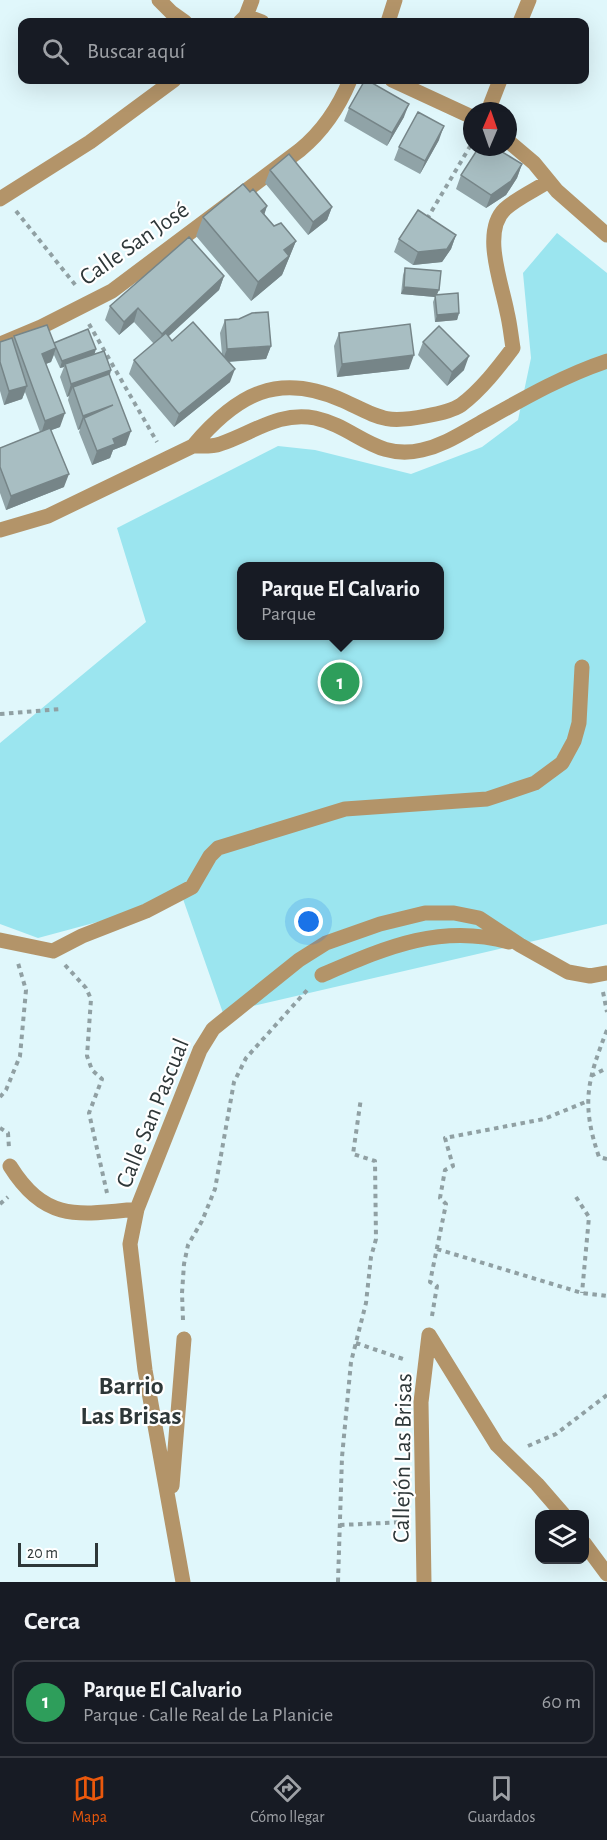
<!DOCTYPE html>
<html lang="es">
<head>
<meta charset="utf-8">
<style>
	body { margin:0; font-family:"Alegreya Sans",sans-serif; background:#20242c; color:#f1f3f6 }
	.controls { position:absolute; right:18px; bottom:18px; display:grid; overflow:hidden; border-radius:12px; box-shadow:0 6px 24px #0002 }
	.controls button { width:54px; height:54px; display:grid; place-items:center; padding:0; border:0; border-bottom:2px solid #363941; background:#171b24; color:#f1f3f6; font:30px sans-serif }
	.compass { position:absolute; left:463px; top:102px; width:54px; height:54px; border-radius:50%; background:#171b24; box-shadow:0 6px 24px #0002; rotate:2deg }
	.scale { position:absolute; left:18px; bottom:15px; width:80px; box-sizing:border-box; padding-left:6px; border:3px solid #2e3738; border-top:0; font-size:16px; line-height:21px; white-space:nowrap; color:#2e3738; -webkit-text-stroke:4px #fff; paint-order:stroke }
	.you { position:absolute; left:309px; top:922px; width:21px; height:21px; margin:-15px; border:4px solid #fff; border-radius:50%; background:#1a73e8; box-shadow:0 0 0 9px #1a73e833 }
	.badge { display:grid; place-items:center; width:39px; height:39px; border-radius:50%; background:#ea580c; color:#fff; font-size:20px; font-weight:700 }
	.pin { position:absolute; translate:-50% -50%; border:3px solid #fff; box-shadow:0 2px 6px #0006 }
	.popup { position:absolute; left:237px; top:562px; width:207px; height:78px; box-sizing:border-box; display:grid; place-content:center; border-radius:12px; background:#171b24; filter:drop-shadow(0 2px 4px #0005); font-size:20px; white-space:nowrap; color:#9ea1a6 }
	.popup b { font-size:22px; color:#f1f3f6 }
	.popup::after { content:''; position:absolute; left:50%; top:100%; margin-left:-12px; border:12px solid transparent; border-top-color:#171b24 }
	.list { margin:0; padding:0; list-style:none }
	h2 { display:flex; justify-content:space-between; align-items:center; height:78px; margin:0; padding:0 24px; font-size:26px }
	h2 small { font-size:20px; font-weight:400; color:#9ea1a6 }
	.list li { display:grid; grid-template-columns:39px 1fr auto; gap:18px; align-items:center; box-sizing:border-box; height:84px; margin:0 12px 12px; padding:0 12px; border:2px solid #363941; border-radius:12px }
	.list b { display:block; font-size:22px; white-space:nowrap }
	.list p { margin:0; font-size:20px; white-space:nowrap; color:#9ea1a6 }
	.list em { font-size:20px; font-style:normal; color:#9ea1a6 }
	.icon { flex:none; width:33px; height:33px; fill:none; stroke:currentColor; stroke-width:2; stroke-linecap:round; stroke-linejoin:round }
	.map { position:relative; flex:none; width:607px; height:1582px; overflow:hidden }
	.search { position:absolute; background:#171b24; box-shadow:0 6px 24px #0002; left:18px; right:18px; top:18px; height:66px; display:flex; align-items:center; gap:15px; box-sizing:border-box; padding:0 21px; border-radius:12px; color:#9ea1a6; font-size:22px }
	.sheet { height:174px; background:#171b24 }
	nav { display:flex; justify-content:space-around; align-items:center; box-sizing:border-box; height:84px; border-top:2px solid #363941; background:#171b24; font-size:16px; color:#9ea1a6 }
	nav a { display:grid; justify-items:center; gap:3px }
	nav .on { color:#ea580c }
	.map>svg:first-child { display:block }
</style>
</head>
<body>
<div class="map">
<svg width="607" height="1582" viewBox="0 0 607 1582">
	<rect width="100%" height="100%" fill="#e0f7fb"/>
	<path fill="#9be5ef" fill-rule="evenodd" d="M557,233L607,273V924L223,1013L183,899L38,938L0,924V743L146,622L117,528L278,446L315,450L411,474L482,447L518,420L531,358L523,273ZM241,566H439V636H241Z"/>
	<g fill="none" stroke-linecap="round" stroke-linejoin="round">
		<path stroke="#90a0a3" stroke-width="4" stroke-dasharray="4.5 4.5" stroke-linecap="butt" d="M16,211L77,287
			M427,219L472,143
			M89,324L157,442
			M0,714L61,709
			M65,965L86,988L91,999L87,1056L92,1070L102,1079L89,1113L107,1193
			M603,992L607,1012
			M607,1030C587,1081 581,1104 599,1157L607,1159
			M591,1076L607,1068
			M0,1097L6,1090L20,1056L26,990L18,963
			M0,1128L8,1133L9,1148
			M576,1197L589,1217L582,1293
			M0,1204L8,1197
			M437,1249L582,1293L607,1296
			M432,1316L437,1286L430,1282L446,1204L440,1198L445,1170L453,1166L445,1138L544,1119L588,1101
			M183,1320L182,1293L184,1264L188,1245L202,1221L215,1189L234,1082L246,1058L309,988
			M356,1343L406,1360
			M528,1446L556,1434L607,1395
			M340,1525L405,1522
			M338,1582L342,1457L351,1362L366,1303L371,1257L376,1239L375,1161L353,1154L361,1098"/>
		<path stroke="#b39469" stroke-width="15" d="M159,0L171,12L185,22
			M246,16L262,22
			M240,22L246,16L252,0
			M388,22L395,0
			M520,22L529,0
			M392,80L472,117
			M488,111L500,80
			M508,141L534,163L557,191L607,235
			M0,199L90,142L174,80
			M0,344L41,327L112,291L300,150C323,131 339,107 350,80
			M193,446C237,394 278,371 344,401C380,418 385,424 426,416C437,414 452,411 461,405C481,390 498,368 513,348C511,336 510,324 507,312C502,284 481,232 505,209C517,198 535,190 549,181
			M0,530L48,516L193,446C202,446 212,447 220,444C253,433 279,411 315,418C356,427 376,461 422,450C444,445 460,434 480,423C521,400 562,376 607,361
			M0,940L53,951L82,936L146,911L192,887L210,856L218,848L345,809L487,799L535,783L562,763L574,741L579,723L582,667
			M322,975C385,948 440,923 509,942
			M10,1166C45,1222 78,1215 137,1209
			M429,1335L497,1445L537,1484L563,1514
			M172,1486L184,1339
			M584,1543L607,1574
			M183,1582L145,1370L130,1244L137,1209L200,1050L213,1029L299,960L326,943L380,924L425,913H454L479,918L520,945L568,972L590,976L607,973
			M424,1582L421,1402L429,1335"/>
	</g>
	<path fill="#90a3a7" d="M349,108L404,117L387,146L344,121Z
		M439,140L420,174L394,160L399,147Z
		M522,164L517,178L506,195L486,208L456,189L461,175Z
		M270,170L332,207L327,220L308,235L265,183Z
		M250,192L267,206L264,214L274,226L296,241L282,275L251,301L196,236L203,217Z
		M456,235L451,249L442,262L413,265L394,252L399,239Z
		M405,268L459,313L457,320L435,322L433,302L435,297L401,294L403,275Z
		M224,276L219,290L168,336L172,341L222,354L220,333L225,320L271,346L266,359L229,362L230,382L174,427L129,374L134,360L154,344L134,322L119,335L105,320L110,306Z
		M339,333L409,369L337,377L334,346Z
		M14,336L54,343L95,354L111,370L110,375L126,445L113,450L110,458L92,465L79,432L80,429L78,430L68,400L69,396L67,397L60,377L64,367L60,368L54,355L51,362L46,364L60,427L51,430L64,487L6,510L0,493V448L40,432L25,392L22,399L4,405L0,391V342L13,340Z
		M423,342L464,370L447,386L418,355Z"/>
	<path fill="#768588" d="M409,104L404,117L387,146L392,133Z
		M444,126L439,140L420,174L425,161Z
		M522,164L517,178L506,195L486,208L491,195Z
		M267,206L261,225V211Z
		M332,207L327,220L308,235L313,222Z
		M456,235L451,249L442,262L413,265L418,252Z
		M296,241L282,275L251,301L258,282L284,250Z
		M224,276L219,290L157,347L162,334Z
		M404,287L439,290L436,297L435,295V297L401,294Z
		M138,308L134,322L119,335L124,322Z
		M459,313L457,320L435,322L437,315Z
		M271,346L266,359L222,362L227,349Z
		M56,348L51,362L37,367L42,354Z
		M96,349L94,356L65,364L64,367L60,368L62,361Z
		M414,355L409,369L337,377L342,364Z
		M469,356L464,370L447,386L452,372Z
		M235,369L230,382L174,427L179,414Z
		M111,370L106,384L73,387L69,396L67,397L71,384Z
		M27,386L22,399L4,405L9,391Z
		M113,405L84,418L80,429L78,430L83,416Z
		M65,413L60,427L41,434L45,421Z
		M131,431L126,445L113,450L110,458L92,465L97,451L113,439Z
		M69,474L64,487L6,510L11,496Z"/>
	<path fill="#a8bec2" stroke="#768588" stroke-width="1.5" d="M365,80H367L409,104L392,133L349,108Z
		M418,112L444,126L425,161L399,147Z
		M479,147H494L522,164L511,181L491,195L461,175Z
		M289,154L332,207L313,222L270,170Z
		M243,184L250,192L253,189L267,206L261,211L274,226L281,223L296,241L284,250L289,256L258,282L203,217Z
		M418,210L456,235L447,249L418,252L399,239Z
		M189,237L224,276L162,334L138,308L124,322L110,306Z
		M405,268L441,271L439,290L404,287Z
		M458,293L459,313L437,315L435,295Z
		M268,312L271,346L227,349L225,320L239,319L252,313Z
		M193,322L235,369L179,414L134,360L166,333L172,341Z
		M410,324L414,355L342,364L339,333Z
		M47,325L56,348L42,354L65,413L45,421L14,336Z
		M439,326L469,356L452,372L423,342Z
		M88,329L96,349L62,361L54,343Z
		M12,338L27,386L9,391L0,362V342Z
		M104,351L111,370L71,384L65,364Z
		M109,374L131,431L113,439L115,444L97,451L84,418L113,405L83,416L73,387Z
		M50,428L69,474L11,496L0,467V448Z"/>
	<g text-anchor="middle" stroke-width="4.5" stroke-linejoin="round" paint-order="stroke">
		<g font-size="24" fill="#2e3738" stroke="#fff">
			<text transform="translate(134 243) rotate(-35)" y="8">Calle San José</text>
			<text transform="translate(152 1113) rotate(-68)" y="8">Calle San Pascual</text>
			<text transform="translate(402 1458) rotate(-89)" y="8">Callejón Las Brisas</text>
		</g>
		<g font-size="26" font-weight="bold" fill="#2e3738" stroke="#fff">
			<text x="131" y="1394">Barrio<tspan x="131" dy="30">Las Brisas</tspan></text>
		</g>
	</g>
</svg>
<div class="controls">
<button><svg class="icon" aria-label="layers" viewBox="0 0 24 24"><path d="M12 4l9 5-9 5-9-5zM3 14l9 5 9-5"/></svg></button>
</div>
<svg class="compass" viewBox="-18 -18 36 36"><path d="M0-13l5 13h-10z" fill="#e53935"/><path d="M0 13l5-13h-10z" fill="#9ea1a6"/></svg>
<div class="scale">20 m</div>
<div class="you"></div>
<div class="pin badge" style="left:340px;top:682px;background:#2e9e5b">1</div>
<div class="popup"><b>Parque El Calvario</b>Parque</div>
<div class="search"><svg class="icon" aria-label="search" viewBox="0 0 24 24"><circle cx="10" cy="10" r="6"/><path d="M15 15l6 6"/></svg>Buscar aquí</div>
</div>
<section class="sheet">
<h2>Cerca<small></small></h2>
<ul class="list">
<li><span class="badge" style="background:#2e9e5b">1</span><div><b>Parque El Calvario</b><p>Parque · Calle Real de La Planicie</p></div><em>60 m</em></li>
</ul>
</section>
<nav>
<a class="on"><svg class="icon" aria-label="map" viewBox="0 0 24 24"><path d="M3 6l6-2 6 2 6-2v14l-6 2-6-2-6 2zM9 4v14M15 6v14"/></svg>Mapa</a>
<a><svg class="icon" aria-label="directions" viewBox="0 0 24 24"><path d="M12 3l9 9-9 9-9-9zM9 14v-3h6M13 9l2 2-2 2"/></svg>Cómo llegar</a>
<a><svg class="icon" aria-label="saved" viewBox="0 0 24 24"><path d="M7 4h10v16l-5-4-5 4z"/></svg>Guardados</a>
</nav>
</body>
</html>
